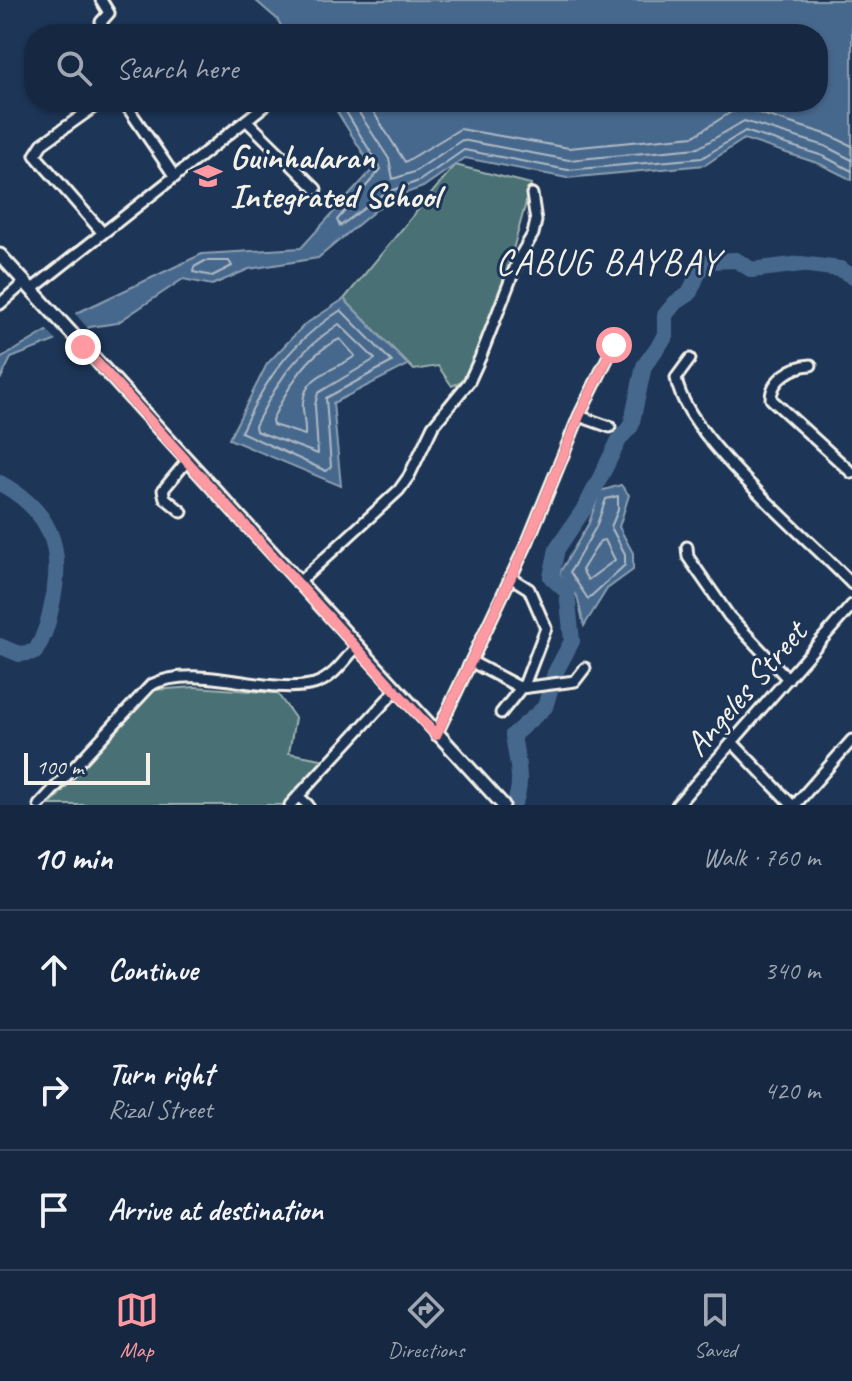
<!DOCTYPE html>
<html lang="en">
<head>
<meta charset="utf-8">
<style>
	body { margin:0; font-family:Caveat,sans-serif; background:#1f3048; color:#f1f3f6 }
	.scale { position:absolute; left:24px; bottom:20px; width:126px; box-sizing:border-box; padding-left:8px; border:4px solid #f4f1e8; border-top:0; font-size:22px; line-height:28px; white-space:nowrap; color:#f4f1e8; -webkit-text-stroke:6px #1d3557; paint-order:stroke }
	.stop { position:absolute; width:24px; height:24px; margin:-18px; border:6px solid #ff9aa2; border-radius:50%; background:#fff }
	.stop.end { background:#ff9aa2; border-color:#fff; box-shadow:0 2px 8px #0008 }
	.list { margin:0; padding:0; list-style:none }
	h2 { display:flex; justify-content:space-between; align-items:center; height:104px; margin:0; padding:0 32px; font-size:34px }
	h2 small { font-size:26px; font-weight:400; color:#9ea6b1 }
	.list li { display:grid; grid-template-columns:52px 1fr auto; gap:24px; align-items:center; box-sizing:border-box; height:120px; padding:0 32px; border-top:2px solid #35445a }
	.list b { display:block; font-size:30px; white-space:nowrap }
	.list p { margin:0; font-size:26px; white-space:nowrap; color:#9ea6b1 }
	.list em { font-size:26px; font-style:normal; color:#9ea6b1 }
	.icon { flex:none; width:44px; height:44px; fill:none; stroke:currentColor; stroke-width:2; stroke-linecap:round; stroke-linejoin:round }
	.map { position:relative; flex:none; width:852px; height:805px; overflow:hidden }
	.search { position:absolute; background:#162841; box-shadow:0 2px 6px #0004; left:24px; right:24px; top:24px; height:88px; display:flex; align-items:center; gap:20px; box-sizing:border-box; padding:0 28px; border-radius:32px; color:#9ea6b1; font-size:30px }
	.sheet { height:464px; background:#162841 }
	nav { display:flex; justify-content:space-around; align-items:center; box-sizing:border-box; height:112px; border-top:2px solid #35445a; background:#162841; font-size:22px; color:#9ea6b1 }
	nav a { display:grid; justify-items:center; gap:4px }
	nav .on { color:#ff9aa2 }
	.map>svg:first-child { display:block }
</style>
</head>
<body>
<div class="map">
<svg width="852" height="805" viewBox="0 0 852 805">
	<rect width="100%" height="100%" fill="#1d3557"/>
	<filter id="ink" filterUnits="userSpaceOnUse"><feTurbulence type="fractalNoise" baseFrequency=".0125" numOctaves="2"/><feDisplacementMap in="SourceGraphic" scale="16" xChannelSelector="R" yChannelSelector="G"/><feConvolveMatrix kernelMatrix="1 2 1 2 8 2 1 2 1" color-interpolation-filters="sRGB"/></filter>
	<g filter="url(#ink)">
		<path fill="#487175" stroke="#9eb1ae" stroke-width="2" d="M455,165L531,184L500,297L467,379L452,386L438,366L414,370L344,299Z
			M195,687L277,693L295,718L289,753L326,760L284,805H50L152,690Z"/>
		<path fill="#47688d" stroke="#8c9fb1" stroke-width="2" d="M255,0H852V180L820,164L744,139L705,165L567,178L465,158L423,187L389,199L318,258L249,269L212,285L183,279L117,323L90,327L11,358L0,380V359L79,312L202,254L301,248L373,169L331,102H818V34H286L277,19Z
			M344,299L408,365L333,403L341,486L229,439L267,364L304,325Z
			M621,485L629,495L619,527L633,553V570L607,589L584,626L577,596L559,574L589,523L600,491Z"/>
		<path fill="#1d3557" d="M73,311L90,331L60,345L46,329Z"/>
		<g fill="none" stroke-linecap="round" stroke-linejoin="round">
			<path stroke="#afbac4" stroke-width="2" d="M340,102L381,169L337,220L340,226L385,193L419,181L464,150L568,170L702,158L745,131L823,156L852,171
				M352,102L389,159L393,179L414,172L462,140L569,160L698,148L744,121L825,146L852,160
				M367,102L405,162L460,129L569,148L694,136L731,112L746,109L829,135L852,146
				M205,261H229L232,266L212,276L193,272L194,267Z
				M341,310L392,362L326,398L331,467L326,471L241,432C266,378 290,343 341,310Z
				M339,324L375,359L318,393L315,405L318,454L256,431L255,426C279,379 294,354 339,324Z
				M340,339L355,356C337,370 305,374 303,402C302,413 306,424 305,435L273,425L272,420C287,389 307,353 340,339Z
				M618,496V510L611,527L625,554V565L588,599L570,572L596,527L606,499Z
				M605,540L615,560L588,580L582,570L600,541Z"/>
			<path stroke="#47688d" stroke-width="16" d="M0,483C49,510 64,545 53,599C49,619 46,634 35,652L19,654L0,646
				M513,805C525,785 516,758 513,735L545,707L555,673L572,641L567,592L551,577L557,549L586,506L620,438L631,426L644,366L665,337V315L675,303L689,294L699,271L711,261L736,260L752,270L801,264L840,269L852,276"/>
			<defs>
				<path id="minor" d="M101,0L109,13L101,22L105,34
					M101,102L42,144L35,155L102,232
					M124,102L175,177
					M246,120L316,189
					M31,290L269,102
					M0,304L25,282
					M690,359L676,378C685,437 809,538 852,584
					M811,365C793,366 771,379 771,399L852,473
					M579,416L614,345
					M182,512L165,498L163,490L187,461
					M687,547L688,557L729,616L788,679
					M298,583L399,490L409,476L433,426L469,382L480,358L519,258L533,234L536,221L532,194
					M472,662L521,688L575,681L585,668
					M501,713L525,683L546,628L529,589L510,577
					M436,735L528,541L579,416L610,427
					M733,743L792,805
					M298,796L308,805
					M39,805L151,685C197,662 266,696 314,684C332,679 344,661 356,647
					M290,805L395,691
					M677,805L852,605
					M795,805L852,740"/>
				<path id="major" d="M0,255L503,805"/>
			</defs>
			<use href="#minor" stroke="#f4f1e8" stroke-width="15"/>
			<use href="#major" stroke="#f4f1e8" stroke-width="17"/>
			<use href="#minor" stroke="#1d3557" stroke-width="9"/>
			<use href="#major" stroke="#1d3557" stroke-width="11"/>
		</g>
	</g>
	<g fill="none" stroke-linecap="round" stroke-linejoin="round" filter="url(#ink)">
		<path stroke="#ff9aa2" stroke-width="10" d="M83,347L436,735L528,541L579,416L614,345"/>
	</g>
	<defs>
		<symbol id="school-bare" viewBox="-9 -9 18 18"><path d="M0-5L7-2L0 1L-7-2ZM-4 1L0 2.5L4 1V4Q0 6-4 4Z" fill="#ff9aa2" stroke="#1d3557" stroke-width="2.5" paint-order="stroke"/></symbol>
	</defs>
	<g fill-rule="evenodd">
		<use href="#school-bare" x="188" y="156" width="40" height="40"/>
	</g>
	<g text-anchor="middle" stroke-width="6" stroke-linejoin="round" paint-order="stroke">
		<g font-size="34" font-weight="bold" fill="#f4f1e8" stroke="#1d3557" text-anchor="start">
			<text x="230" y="168">Guinhalaran<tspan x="230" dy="39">Integrated School</tspan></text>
		</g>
		<g font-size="34" fill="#f4f1e8" stroke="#1d3557">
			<text transform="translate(745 688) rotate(-49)" y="12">Angeles Street</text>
		</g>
		<g font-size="36" letter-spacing="2" fill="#f4f1e8" stroke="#1d3557">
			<text x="608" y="274">CABUG BAYBAY</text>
		</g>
	</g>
</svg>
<div class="scale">100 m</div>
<div class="stop" style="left:614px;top:345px"></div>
<div class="stop end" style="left:83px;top:347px"></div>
<div class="search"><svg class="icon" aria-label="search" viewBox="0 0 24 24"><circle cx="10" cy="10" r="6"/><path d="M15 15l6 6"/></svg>Search here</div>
</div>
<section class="sheet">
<h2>10 min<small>Walk · 760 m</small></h2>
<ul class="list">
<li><svg class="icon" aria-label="ahead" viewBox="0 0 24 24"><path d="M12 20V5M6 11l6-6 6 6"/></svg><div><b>Continue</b></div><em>340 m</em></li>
<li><svg class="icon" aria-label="right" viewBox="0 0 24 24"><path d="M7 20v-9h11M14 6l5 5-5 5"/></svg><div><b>Turn right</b><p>Rizal Street</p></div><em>420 m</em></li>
<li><svg class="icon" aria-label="arrive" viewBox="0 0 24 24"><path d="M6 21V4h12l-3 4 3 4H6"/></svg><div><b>Arrive at destination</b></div></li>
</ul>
</section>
<nav>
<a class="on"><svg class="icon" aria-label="map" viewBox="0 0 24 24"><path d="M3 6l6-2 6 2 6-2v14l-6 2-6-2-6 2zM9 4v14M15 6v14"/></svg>Map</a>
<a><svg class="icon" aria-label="directions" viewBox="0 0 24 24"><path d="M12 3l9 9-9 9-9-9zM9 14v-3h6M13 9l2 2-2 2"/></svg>Directions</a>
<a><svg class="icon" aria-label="saved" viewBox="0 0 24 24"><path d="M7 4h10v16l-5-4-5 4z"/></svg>Saved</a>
</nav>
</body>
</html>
